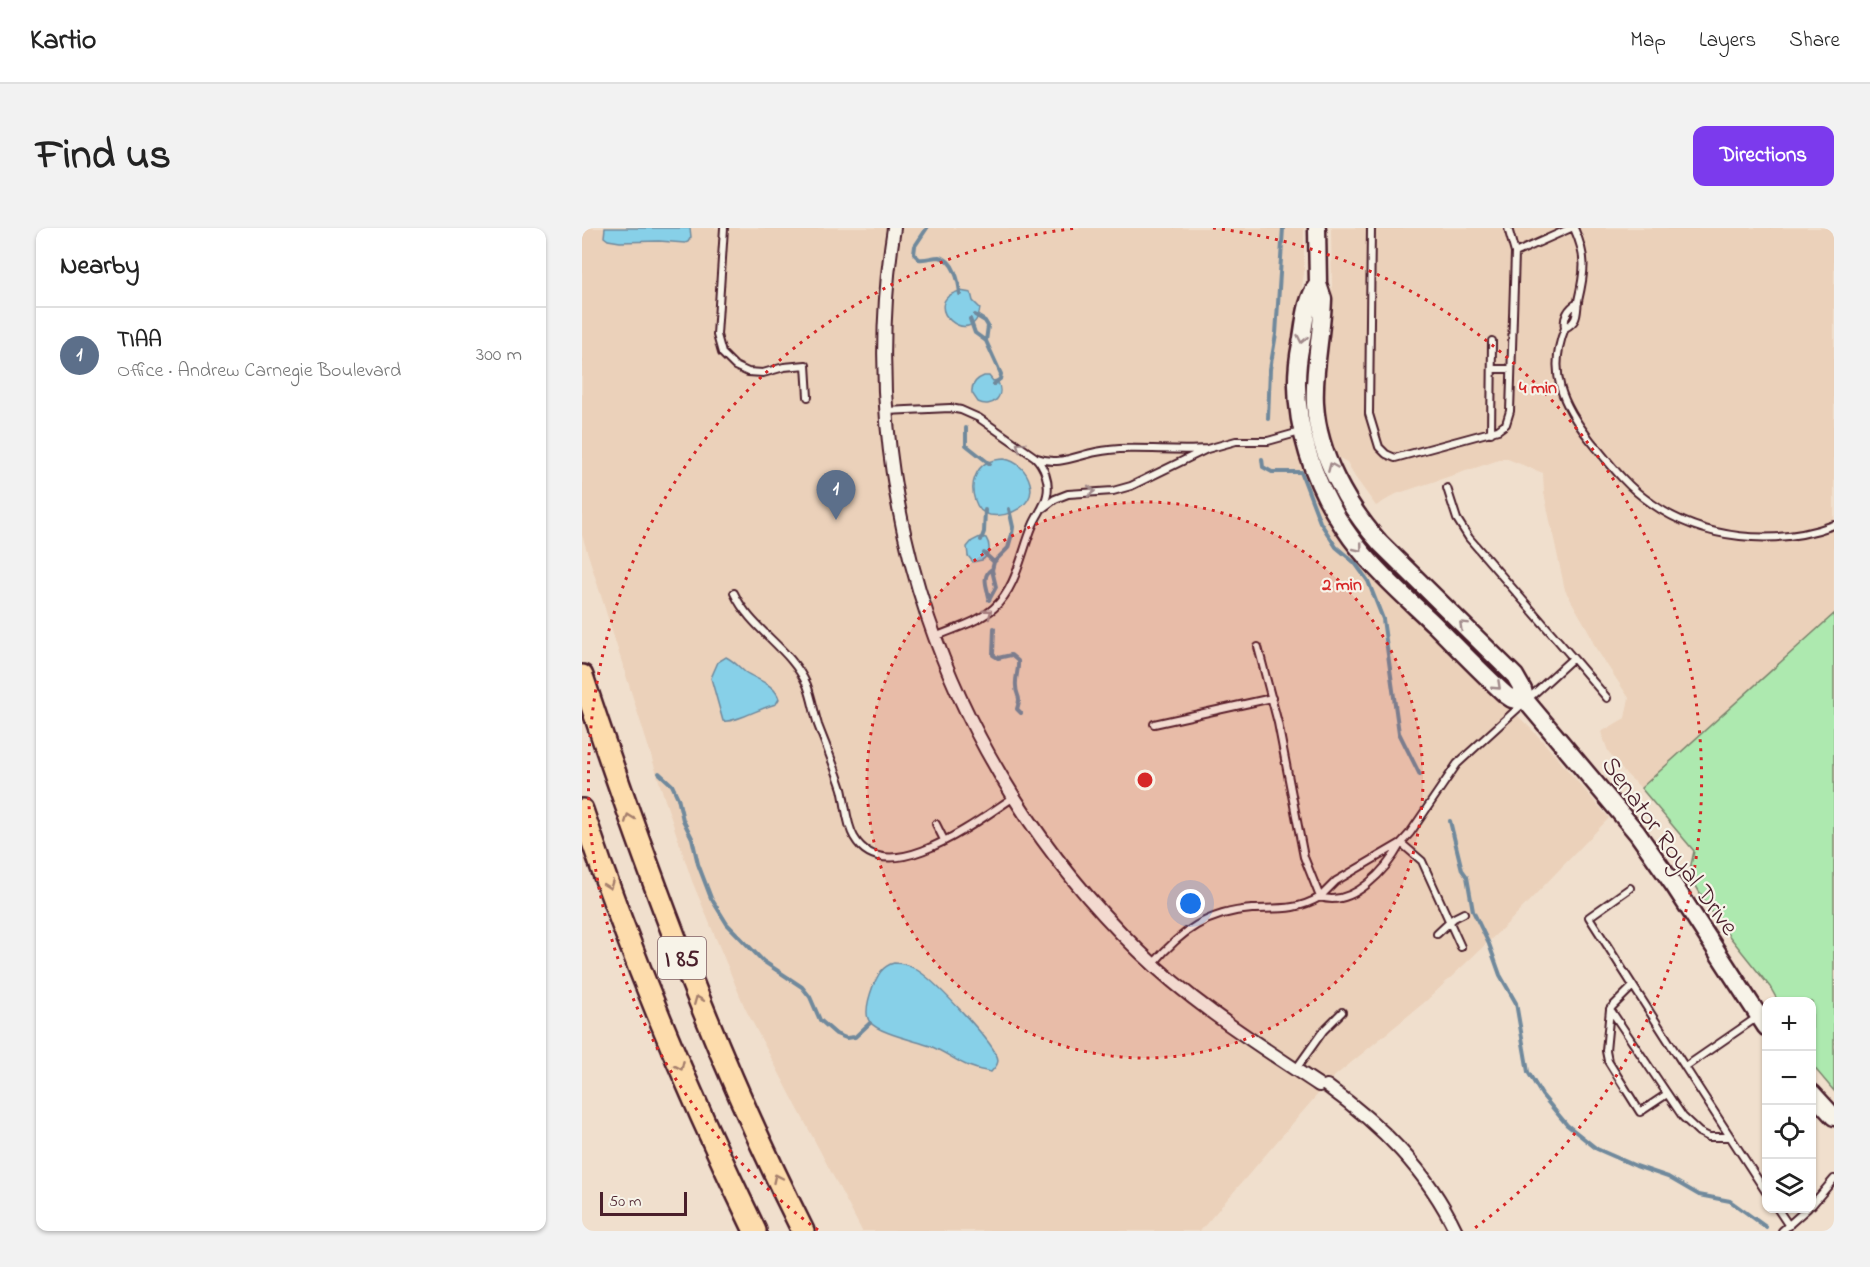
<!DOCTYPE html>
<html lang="en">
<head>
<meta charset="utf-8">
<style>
	body { margin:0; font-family:"Indie Flower",sans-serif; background:#f2f2f2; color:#222 }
	.controls { position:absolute; right:18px; bottom:18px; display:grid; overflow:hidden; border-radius:12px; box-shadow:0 2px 4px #0004 }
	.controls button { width:54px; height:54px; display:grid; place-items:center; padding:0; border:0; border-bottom:2px solid #e0e0e0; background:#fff; color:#222; font:30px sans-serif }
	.scale { position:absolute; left:18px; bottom:15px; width:87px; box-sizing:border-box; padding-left:6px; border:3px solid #4a1f2b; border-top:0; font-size:16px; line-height:21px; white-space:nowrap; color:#4a1f2b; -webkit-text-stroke:4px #f7f3e8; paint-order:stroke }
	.you { position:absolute; left:609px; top:676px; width:21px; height:21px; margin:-15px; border:4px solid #fff; border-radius:50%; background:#1a73e8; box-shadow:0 0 0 9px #1a73e833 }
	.badge { display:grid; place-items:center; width:39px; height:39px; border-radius:50%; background:#7c3aed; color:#fff; font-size:20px; font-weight:700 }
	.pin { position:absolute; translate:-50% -50px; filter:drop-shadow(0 2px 3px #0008) }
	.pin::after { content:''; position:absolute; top:32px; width:21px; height:18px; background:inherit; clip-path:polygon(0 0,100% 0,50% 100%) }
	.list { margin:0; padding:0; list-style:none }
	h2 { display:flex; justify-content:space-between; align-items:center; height:78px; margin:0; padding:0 24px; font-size:26px }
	h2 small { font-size:20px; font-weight:400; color:#767676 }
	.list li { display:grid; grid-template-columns:39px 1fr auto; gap:18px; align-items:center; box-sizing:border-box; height:96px; padding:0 24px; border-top:2px solid #e0e0e0 }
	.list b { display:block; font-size:22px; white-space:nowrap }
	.list p { margin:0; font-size:20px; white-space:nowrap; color:#767676 }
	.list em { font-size:20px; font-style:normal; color:#767676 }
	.icon { flex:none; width:33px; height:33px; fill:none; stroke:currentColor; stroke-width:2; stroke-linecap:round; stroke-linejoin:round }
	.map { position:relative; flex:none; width:1252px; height:1003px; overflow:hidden; border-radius:12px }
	header { display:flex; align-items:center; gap:36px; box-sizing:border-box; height:84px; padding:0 30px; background:#fff; border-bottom:2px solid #e0e0e0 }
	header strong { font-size:28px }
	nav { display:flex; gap:33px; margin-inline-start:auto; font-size:21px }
	.intro { display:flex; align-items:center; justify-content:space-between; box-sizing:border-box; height:144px; padding:0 36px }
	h1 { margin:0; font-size:42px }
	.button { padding:15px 27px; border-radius:12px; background:#7c3aed; color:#fff; font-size:21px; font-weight:700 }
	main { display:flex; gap:36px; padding:0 36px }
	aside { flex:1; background:#fff; border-radius:12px; box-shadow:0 2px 4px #0004 }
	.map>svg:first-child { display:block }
</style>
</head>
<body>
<header>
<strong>Kartio</strong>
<nav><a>Map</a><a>Layers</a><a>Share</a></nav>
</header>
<div class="intro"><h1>Find us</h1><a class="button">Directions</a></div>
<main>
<aside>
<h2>Nearby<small></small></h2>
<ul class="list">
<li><span class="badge" style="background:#5c6f8a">1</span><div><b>TIAA</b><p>Office · Andrew Carnegie Boulevard</p></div><em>300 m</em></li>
</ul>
</aside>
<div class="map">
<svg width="1252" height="1003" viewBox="0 0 1252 1003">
	<rect width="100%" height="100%" fill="#f0dfcd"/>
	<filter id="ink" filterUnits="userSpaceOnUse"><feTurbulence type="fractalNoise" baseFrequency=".0167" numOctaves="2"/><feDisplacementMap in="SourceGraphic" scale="12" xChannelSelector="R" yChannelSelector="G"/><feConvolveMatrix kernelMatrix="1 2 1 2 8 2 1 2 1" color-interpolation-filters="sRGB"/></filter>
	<g filter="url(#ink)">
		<path fill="#ebd1ba" d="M0,0H722V45L708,142L707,176L713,205L743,279L857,408L958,510L1027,590L925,696L844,773L748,852L618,1003H280L163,780L110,653L83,572L0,307Z
			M749,0H1252V386L1059,560L1042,544L1026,523L1019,504L1043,490L1047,470L1013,419L1006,402L983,362L962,265L961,245L923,230L814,266L794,278L773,249L765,234L752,227L740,186L738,140L750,59Z"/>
		<path fill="#ade9af" stroke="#7c846d" stroke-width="1.5" d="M1252,386V863L1230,837V774L1196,773L1188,759L1132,689L1107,646L1112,623L1059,560Z"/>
		<path fill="#87d0e8" stroke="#6f899c" stroke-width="1.5" d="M23,0H108L109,9L106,14L103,15L77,13L38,14L26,12L22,9Z
			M378,63L389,65L391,73L398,80C392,125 333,75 378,63Z
			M402,148H407L411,153L415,152C424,168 411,181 396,174L390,165C389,156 394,151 402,148Z
			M422,231C435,233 445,243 448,255C454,277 427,290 408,287C392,284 388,261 393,249C399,234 408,232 422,231Z
			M398,309L404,310C409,318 408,327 400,332L391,334L386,328L385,319L390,313Z
			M144,429C152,433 157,439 163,444C175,452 193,456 197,471L194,476C180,479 153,495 141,493L129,450L136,434Z
			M312,735C321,735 330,738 338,744C353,754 415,817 416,832C416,838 412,840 409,844C380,840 372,828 348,818C335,813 296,805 288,794C281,786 288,766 291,758C296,747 300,738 312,735Z"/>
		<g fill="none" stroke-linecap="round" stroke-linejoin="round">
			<path stroke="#6f899c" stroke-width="4" d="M345,0L333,18L332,26L337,31C344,32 350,29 357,29C372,31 377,54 378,66
				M393,87L403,93L406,98L404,113L419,146L418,151L412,156
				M388,91L393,105L404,113
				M686,191L688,141L694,106L701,0
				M384,200V217L408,236
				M680,231L681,239L690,244H719L738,294L754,319L773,335L786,353L801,391L817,505L838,547
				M399,312L402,304L403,282
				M402,325L412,334
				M407,369C405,359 399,348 410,341
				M407,372L414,359L410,342L412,334L426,320L430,306L431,299L427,281
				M412,400L411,427L416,430L429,427L436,433C437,442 433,449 434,458C434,470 440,466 435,481L439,485
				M77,545L90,557L96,570L101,592L110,610L116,636L129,670L145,696L181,733L220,759L228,769L238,792L254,806L264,810L273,809L288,795
				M868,593L880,642L885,649L891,683L907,716L918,747L934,775L946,844L960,867L985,897L1015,921L1054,938L1086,949L1117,967L1148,973L1184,999"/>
			<defs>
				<path id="lane" d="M142,0L135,107L140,125L153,138L166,144L181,145L202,139L224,137L226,169
					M789,0L787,186L797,219L804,226L813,230L916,202L924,196L928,183L933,25L989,0
					M926,0L933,25
					M992,0C1005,29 1003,43 996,73C994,85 997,93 983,100C981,90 986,80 996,75
					M983,100C965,145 981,178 1009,213C1027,235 1045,259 1069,275C1121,312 1193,319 1252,297
					M910,141H928
					M304,183L368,180L379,182L397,190L453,229C462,238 468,254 465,267C463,278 455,287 451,297C439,325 435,359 412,380C395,395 373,400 353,409
					M909,205L910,113
					M625,221L654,213H686L718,204
					M455,230C476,238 494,228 514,224C551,217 588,224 625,221L549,258L531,263L486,266L473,271L461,280
					M865,260L875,291L887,310L991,430L875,536L828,605L819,615L840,633L879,719
					M152,365C169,402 209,420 225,457C230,470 232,484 236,497C244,518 253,539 260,561C264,577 264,595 272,609C304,665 398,591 432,569
					M991,430L1025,470
					M572,496L690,470
					M354,596L362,612
					M819,615C805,641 771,680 738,669L754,653Z
					M1048,660L1007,689L1103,839
					M855,706L872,690L882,685
					M571,736C599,703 626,684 670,681C696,680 714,683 738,669L722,629L696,495L676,419
					M1051,758L1028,781L1101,889L1117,904L1127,909H1148
					M1028,781L1024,823L1026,833L1058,884L1085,866
					M1177,788L1103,839L1184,964
					M714,841L741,803L760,784
					M1230,977L1252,951
					M1195,980L1207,998
					M1200,1003L1226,980"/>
				<path id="street" d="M312,0C270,266 364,535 557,723C611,776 674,815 737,857
					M745,858C799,897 845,942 874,1003"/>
				<path id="secondary" d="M735,0L736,56L741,71C740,106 731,141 733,176C736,227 765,278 798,315L933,448L941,462L944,473L1055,605L1093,659L1184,799
					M736,56C723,72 723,96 719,116C704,189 733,266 779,323C801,350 828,373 853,397C877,421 900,445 924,467L930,471L944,473
					M1230,865L1252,889"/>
				<path id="highway" d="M0,448C63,637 131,824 221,1003
					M0,582C48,726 107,867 173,1003"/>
			</defs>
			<use href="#lane" stroke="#4a1f2b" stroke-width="10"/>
			<use href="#street" stroke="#4a1f2b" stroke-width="16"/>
			<use href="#secondary" stroke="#4a1f2b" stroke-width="21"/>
			<use href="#highway" stroke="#4a1f2b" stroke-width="26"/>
			<use href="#lane" stroke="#f7f3e8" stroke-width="6"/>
			<use href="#street" stroke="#f7f3e8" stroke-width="12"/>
			<use href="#secondary" stroke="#f7f3e8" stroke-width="16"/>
			<use href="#highway" stroke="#fddcac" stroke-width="21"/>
		</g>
		<defs><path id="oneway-chevron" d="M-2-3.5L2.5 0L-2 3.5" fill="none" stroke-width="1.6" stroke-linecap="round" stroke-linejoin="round" transform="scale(1.5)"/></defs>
		<g stroke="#a0898a">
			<use href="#oneway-chevron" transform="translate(720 111) rotate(101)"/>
			<use href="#oneway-chevron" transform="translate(438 218) rotate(-146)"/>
			<use href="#oneway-chevron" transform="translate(750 239) rotate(-113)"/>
			<use href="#oneway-chevron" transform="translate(509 263)"/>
			<use href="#oneway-chevron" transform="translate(777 320) rotate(51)"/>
			<use href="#oneway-chevron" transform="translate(406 385) rotate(-38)"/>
			<use href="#oneway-chevron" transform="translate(881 397) rotate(-136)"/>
			<use href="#oneway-chevron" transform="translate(915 458) rotate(43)"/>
		</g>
		<g stroke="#a47e6c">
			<use href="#oneway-chevron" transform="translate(47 590) rotate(-110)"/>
			<use href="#oneway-chevron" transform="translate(27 657) rotate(69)"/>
			<use href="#oneway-chevron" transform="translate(116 772) rotate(-112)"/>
			<use href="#oneway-chevron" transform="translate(98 838) rotate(66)"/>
			<use href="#oneway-chevron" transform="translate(195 950) rotate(-115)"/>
		</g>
	</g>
	<circle cx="563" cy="552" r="278" fill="#d62828" fill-opacity=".12"/>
	<g fill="none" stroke="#d62828" stroke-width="3" stroke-dasharray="3 6">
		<circle cx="563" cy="552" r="278"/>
		<path d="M236 1002A556 556 0 0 1 495 0M631 0A556 556 0 0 1 890 1002"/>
	</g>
	<g text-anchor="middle" stroke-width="4.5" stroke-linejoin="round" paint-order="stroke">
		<rect fill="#f7f3e8" stroke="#7e5f64" stroke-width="1.5" x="76" y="709" width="48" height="42" rx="4.5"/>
		<g font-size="24" font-weight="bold" fill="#4a1f2b">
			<text x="100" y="738">I 85</text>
		</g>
		<g font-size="26" fill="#4a1f2b" stroke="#f7f3e8">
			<text transform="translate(1089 617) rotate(54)" y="9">Senator Royal Drive</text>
		</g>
	</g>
	<circle cx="563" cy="552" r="9" fill="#d62828" stroke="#f7f3e8" stroke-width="3"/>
	<g font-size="18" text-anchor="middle" font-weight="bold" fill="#d62828" stroke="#f7f3e8" stroke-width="4.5" stroke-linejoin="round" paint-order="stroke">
		<text x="956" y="165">4 min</text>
		<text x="760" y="362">2 min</text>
	</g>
</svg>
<div class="controls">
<button>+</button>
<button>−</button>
<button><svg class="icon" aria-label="locate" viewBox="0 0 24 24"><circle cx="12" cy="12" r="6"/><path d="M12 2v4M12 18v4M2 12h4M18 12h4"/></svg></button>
<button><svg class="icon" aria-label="layers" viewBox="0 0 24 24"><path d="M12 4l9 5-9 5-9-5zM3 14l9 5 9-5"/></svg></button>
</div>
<div class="scale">50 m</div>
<div class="you"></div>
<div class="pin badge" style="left:254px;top:292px;background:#5c6f8a">1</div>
</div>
</main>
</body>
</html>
